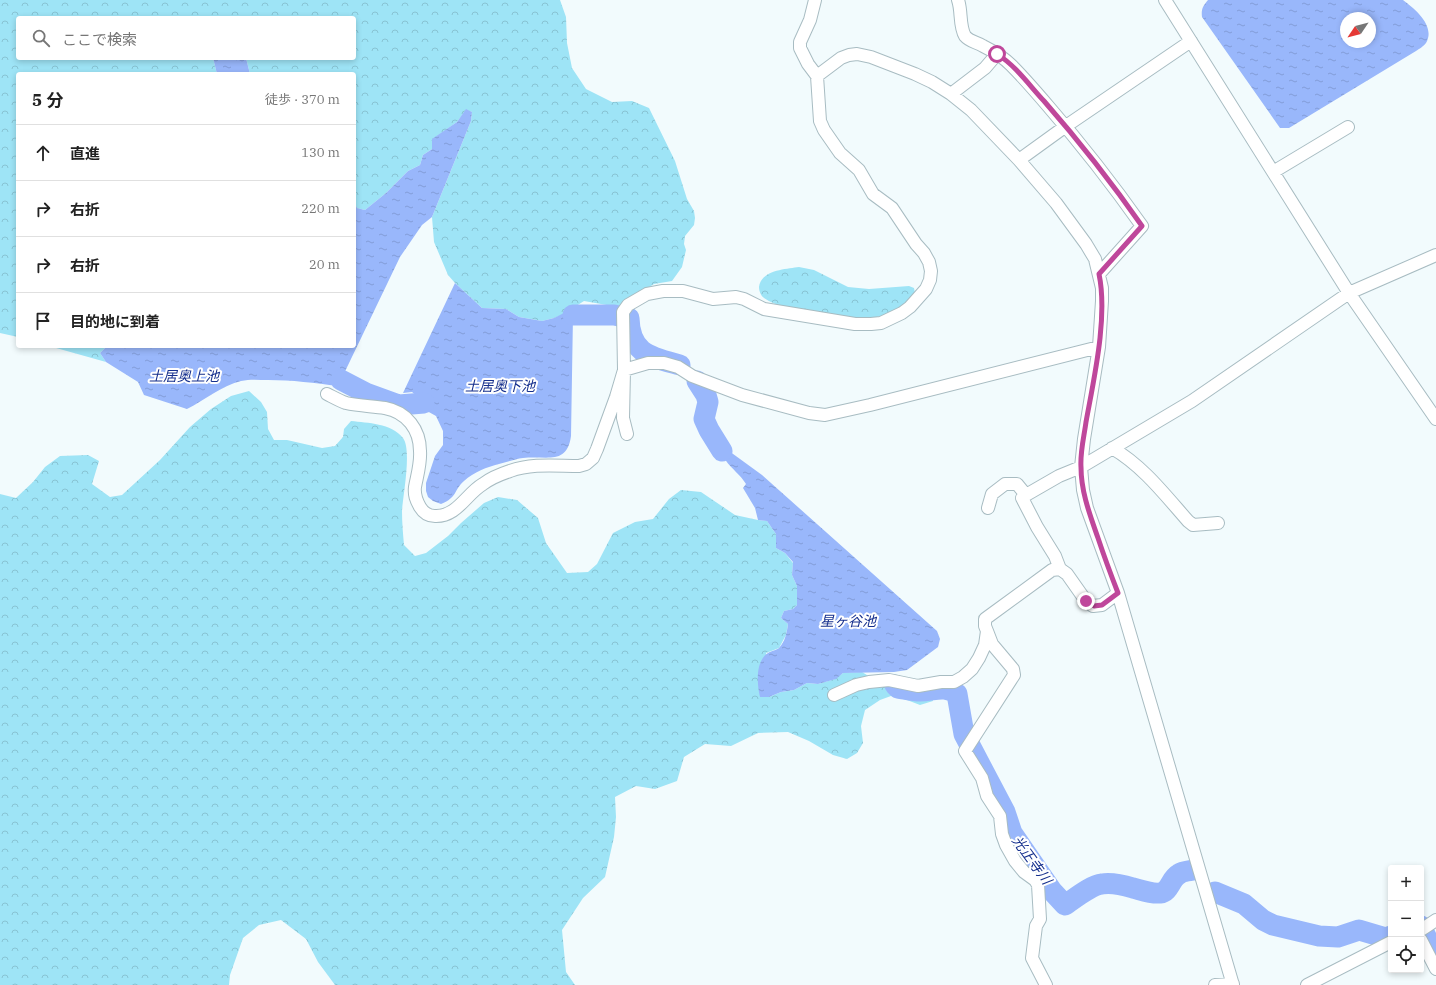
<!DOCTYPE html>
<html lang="ja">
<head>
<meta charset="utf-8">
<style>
	body { margin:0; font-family:"IBM Plex Serif","Noto Sans JP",serif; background:#f6f6f6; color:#222 }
	.controls { position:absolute; right:12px; bottom:12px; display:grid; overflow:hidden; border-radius:4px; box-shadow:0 2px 6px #0003 }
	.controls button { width:36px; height:36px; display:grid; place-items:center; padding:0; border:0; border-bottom:1px solid #e0e0e0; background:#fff; color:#222; font:20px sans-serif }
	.compass { position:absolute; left:1340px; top:12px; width:36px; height:36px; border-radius:50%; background:#fff; box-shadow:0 2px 6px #0003; rotate:235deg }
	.stop { position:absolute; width:12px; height:12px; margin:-9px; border:3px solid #bf479b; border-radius:50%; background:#fff }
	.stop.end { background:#bf479b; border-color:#fff; box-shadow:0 1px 4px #0008 }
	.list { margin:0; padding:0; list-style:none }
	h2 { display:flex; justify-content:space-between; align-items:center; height:52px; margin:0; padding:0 16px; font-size:17px }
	h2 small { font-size:13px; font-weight:400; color:#767676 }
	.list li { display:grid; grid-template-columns:26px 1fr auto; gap:12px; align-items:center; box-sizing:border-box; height:56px; padding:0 16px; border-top:1px solid #e0e0e0 }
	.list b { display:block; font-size:15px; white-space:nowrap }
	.list em { font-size:13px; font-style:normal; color:#767676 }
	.icon { flex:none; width:22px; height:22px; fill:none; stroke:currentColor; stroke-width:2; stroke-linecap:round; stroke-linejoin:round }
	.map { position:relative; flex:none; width:1436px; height:985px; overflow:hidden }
	.search { position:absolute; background:#fff; box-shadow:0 2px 6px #0003; left:16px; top:16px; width:340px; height:44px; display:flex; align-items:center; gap:10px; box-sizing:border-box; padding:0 14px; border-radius:4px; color:#767676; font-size:15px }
	.panel { position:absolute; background:#fff; box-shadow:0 2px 6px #0003; left:16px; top:72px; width:340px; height:276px; border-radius:4px }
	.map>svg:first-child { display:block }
</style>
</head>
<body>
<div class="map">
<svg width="1436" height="985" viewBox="0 0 1436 985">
	<defs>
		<pattern id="forest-crowns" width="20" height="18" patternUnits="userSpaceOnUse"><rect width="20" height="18" fill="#9ee4f6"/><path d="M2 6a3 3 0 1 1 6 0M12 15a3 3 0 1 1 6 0" fill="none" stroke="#88c3d3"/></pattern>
		<pattern id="water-ripples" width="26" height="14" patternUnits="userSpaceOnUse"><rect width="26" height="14" fill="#99b7fb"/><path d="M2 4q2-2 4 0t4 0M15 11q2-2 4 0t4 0" fill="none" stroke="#839dd7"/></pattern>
	</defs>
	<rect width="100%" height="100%" fill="#f2fbfd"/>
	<path fill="url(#forest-crowns)" d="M0,0H560L566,17L567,43L572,68L586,89L612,102L632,101L649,108L675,161L687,199L694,211L695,218L694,225L685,236L684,244L686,250L682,267L672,281L654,284L618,307L584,301L562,315L554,318L542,321L519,317L506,309L482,308L455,283L448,275L434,242L432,217L471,121L472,112L466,110L457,122L433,139L432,149L423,155L420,165L408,171L386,193L365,210L357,208L354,202V74H250L246,58H354V18H18V58H213L217,74H18V337L0,333Z
		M799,267L814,270L848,287L869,289L909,286L914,288L915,293C887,329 848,318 810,312C796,309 776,307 764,298C761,296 759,291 759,287C761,270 786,269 799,267Z
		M49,346H107L100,353L106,362Z
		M249,391L261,402L267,412L268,429L274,440H287L322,448L335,446L343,437L344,429L351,421C368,423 391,423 403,438C412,450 403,495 402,511C402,523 403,534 404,545L415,556L426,553L448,536L461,523L484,503L498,497L517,500L538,518L546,543L567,573L588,572L597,564L613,533L635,522L653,519L669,499L681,490L701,492L735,515L758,520L767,521L776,534V548L785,553L793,563L792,575L797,586V605L793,609L784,611L781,618L788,624L786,635L779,648L766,653L769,697L781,692L794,690L807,683L818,684L835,679L843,673L862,672L883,685L899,691L917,693H932L933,701L920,705L907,700L891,696L880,700L865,710L861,726L863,743L857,753L847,759L833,755L809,741L788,732L758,733L731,746L705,744L684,757L677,781L655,789L636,786L615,797L616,817L614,837L605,877L583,898L562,930L566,972L575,985H335L318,962L306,939L281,920L259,925L243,938L230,975L229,985H0V494L16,498L33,482L45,467L60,456L88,455L99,461L92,484L110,497L122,495L160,460L190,427L211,409L231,396Z"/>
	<path fill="url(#water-ripples)" fill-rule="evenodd" d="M1208,0H1403C1415,9 1436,26 1426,43C1424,46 1419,49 1416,51L1289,128H1280L1202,17C1201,9 1203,6 1208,0ZM1346,18H1370V42H1346Z
		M213,58H246L250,74H217Z
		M466,109L472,112L471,121L432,217L422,225L400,257L338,386C315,383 292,380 268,380C259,380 250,379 241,381C221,386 205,400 187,409L144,395L138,382L106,362L100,353L107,346H354V202L357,208L365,210L386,193L408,171L420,165L423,155L432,149V139L457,122Z
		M455,283L482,308L506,309L519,317L542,321L554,318L570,310L573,315L571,436C567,466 546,455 523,458C515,459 507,462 499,464C487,467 474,472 464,481C453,491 458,497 441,504L433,501L428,497L426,491V483L435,456L443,445V431L436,416L427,411C424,402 419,397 412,392L403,393Z
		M726,449L729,451L762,475L937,631L940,639L938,647L907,670L894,672L843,673L836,679L818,684L807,683L794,690L781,692L769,697H760C757,685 755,661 768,653C771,651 777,650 779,648C785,642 787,632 788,624L781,618L784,611L793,609L797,605V586L792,575L793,562L785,553L776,548V534L767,521L758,520L755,508L743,488L746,484C740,473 722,462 722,451Z"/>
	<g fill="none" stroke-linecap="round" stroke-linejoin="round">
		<path stroke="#99b7fb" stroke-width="21" d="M573,315H614L629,318C630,354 651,357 680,365
			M341,380L366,393L399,405L424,403
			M697,381L706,395L708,402L704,419L709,430L722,451
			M895,685L898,688C905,689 913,691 920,691C935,691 944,685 957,694L964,734L1005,812L1012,833L1052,891L1065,905C1074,899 1091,885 1102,884C1112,882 1123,885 1133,888C1141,890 1151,894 1160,893C1170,892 1170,879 1179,874C1183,871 1189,871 1194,870
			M1215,892L1244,904L1263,920L1273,925L1319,936L1338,937L1359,930L1386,938L1391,936
			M1421,926L1436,957"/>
		<defs>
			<path id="minor" d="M958,0C962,11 959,26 965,36C970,42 977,42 983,46C993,51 1003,57 1011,65C1024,78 1036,92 1048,106C1081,144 1113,185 1142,226L1099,274
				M1165,0L1349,293L1436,419
				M817,76L841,58L849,55L857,54L871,57L915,74L932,82L951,94L971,110L1019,160L1056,203L1086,244L1095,259L1102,288V301L1099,347L1084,439L1081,467L1083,490L1087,508L1118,593L1233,985
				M951,94L985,68L997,54
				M1019,160L1066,126L1191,41
				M1273,172L1348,127
				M327,394C333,397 340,401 346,403C359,406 373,406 385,408C407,412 420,430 420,451C421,463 417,476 415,487C414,495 416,500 420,507C423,512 428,516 435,516C457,517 466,494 483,484C491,478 501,474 510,471C532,463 556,466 579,466L586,464L593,458L597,449L616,397L624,370L648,363H664L678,367L692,376L742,395L809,413L825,415L870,405L1099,347
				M627,434L623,418L624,370L623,312L628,305L647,294L663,291H683L713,299L736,297L744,299L764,309L855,324H871L881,323L902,313L910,307L926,289L930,280L931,271L929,262L924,253L916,244L892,208L873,194L859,170L840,153L824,130L820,121L817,76L808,64L800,48V42L810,20L815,0
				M1112,448C1143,466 1165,495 1188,521L1193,525L1218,523
				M988,508L992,494L1005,484H1017L1026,495
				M1060,569L1055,556L1037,527L1022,498L1026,495L1059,476L1081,467L1192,401L1349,293L1436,255
				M987,631L992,644L1013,669L1014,675L965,751L982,778L987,796L1000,816L1002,834L1006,845L1015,861L1024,872L1035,880L1038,885L1040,919L1036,926L1032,958L1046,985
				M834,695L856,685L869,682L889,680L918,686L941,682H954L963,677L972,669L979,658L985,645L987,631L985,626V619L1052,570L1060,569L1067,574L1086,601L1093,606L1102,605L1118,593
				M1421,930L1436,920
				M1421,940L1436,969
				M1215,985L1233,984
				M1307,985L1391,942"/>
		</defs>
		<use href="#minor" stroke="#a8bcc2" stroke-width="14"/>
		<use href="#minor" stroke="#fff" stroke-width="12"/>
	</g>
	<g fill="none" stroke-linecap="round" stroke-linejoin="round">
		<path stroke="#bf479b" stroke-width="5" d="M997,54C1016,66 1029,85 1044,101C1079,141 1112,183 1142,226L1099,274C1108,317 1094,378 1086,422C1084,437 1080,452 1081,467C1081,492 1090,515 1098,538C1104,556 1111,575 1118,593L1102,605L1094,606L1086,601"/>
	</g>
	<g text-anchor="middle" stroke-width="4" stroke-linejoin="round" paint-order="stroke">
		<g font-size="14" font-style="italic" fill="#152f8d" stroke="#fff">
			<text x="184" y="381">土居奥上池</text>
			<text x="500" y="391">土居奥下池</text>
			<text x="848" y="626">星ヶ谷池</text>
			<text transform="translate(1032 860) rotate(54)" y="5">光正寺川</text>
		</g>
	</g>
</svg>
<div class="controls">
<button>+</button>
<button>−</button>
<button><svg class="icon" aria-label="locate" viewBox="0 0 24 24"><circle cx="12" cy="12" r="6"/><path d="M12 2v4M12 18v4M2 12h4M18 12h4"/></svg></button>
</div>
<svg class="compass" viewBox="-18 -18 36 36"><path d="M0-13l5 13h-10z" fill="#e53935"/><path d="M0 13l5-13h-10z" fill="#767676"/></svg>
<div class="stop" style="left:997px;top:54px"></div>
<div class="stop end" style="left:1086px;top:601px"></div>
<div class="search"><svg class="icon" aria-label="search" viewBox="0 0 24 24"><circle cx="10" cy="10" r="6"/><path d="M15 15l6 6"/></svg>ここで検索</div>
<section class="panel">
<h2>5 分<small>徒歩 · 370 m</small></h2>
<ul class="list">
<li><svg class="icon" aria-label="ahead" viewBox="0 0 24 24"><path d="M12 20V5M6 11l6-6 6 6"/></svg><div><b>直進</b></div><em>130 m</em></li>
<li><svg class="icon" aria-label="right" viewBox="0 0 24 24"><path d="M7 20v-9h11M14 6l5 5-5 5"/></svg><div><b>右折</b></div><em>220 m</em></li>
<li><svg class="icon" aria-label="right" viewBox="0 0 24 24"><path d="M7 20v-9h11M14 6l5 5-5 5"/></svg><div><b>右折</b></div><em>20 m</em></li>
<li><svg class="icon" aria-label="arrive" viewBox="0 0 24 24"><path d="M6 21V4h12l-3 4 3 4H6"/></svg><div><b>目的地に到着</b></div></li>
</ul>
</section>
</div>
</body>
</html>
